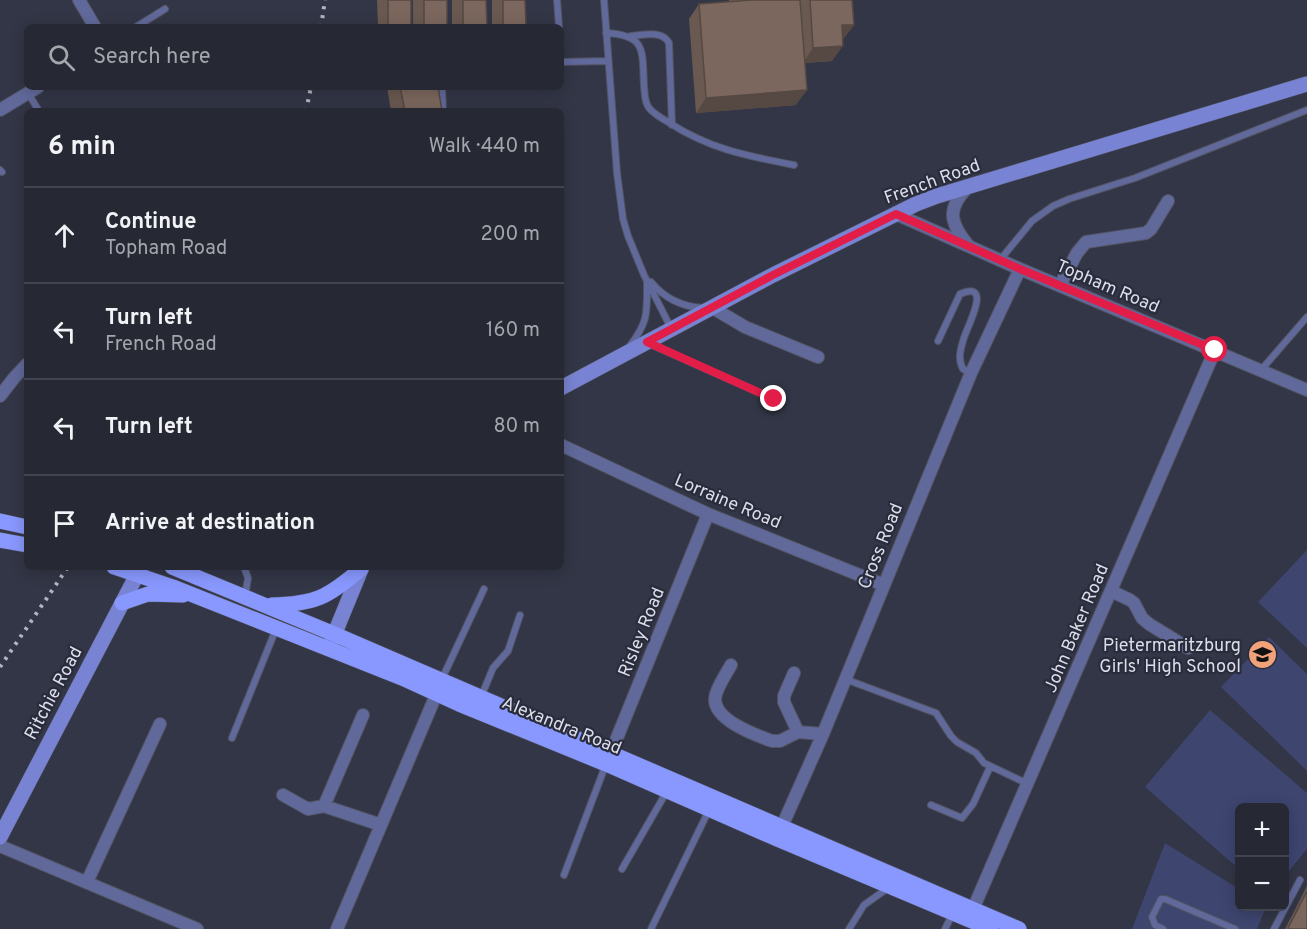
<!DOCTYPE html>
<html lang="en">
<head>
<meta charset="utf-8">
<style>
	body { margin:0; font-family:Overpass,sans-serif; background:#2e303c; color:#f1f3f6 }
	.controls { position:absolute; right:18px; bottom:18px; display:grid; overflow:hidden; border-radius:9px; box-shadow:0 3px 15px #0003 }
	.controls button { width:54px; height:54px; display:grid; place-items:center; padding:0; border:0; border-bottom:2px solid #42444f; background:#262834; color:#f1f3f6; font:30px sans-serif }
	.stop { position:absolute; width:18px; height:18px; margin:-14px; border:4px solid #e11d48; border-radius:50%; background:#fff }
	.stop.end { background:#e11d48; border-color:#fff; box-shadow:0 2px 6px #0008 }
	.list { margin:0; padding:0; list-style:none }
	h2 { display:flex; justify-content:space-between; align-items:center; height:78px; margin:0; padding:0 24px; font-size:26px }
	h2 small { font-size:20px; font-weight:400; color:#a4a6ac }
	.list li { display:grid; grid-template-columns:39px 1fr auto; gap:18px; align-items:center; box-sizing:border-box; height:96px; padding:0 24px; border-top:2px solid #42444f }
	.list b { display:block; font-size:22px; white-space:nowrap }
	.list p { margin:0; font-size:20px; white-space:nowrap; color:#a4a6ac }
	.list em { font-size:20px; font-style:normal; color:#a4a6ac }
	.icon { flex:none; width:33px; height:33px; fill:none; stroke:currentColor; stroke-width:2; stroke-linecap:round; stroke-linejoin:round }
	.map { position:relative; flex:none; width:1307px; height:929px; overflow:hidden }
	.search { position:absolute; background:#262834; box-shadow:0 3px 15px #0003; left:24px; top:24px; width:540px; height:66px; display:flex; align-items:center; gap:15px; box-sizing:border-box; padding:0 21px; border-radius:9px; color:#a4a6ac; font-size:22px }
	.panel { position:absolute; background:#262834; box-shadow:0 3px 15px #0003; left:24px; top:108px; width:540px; height:462px; border-radius:9px }
	.map>svg:first-child { display:block }
</style>
</head>
<body>
<div class="map">
<svg width="1307" height="929" viewBox="0 0 1307 929">
	<rect width="100%" height="100%" fill="#333646"/>
	<path fill="#3e456f" d="M1307,550V648L1258,602Z
		M1269,637L1307,674V771L1221,687Z
		M1210,710L1307,793V849L1285,876L1284,808H1240L1239,869L1145,787Z
		M1165,843L1239,889L1240,906L1266,907L1257,929H1132Z"/>
	<g fill="none" stroke-linecap="round" stroke-linejoin="round">
		<defs>
			<path id="lane" d="M557,0L559,27
				M604,0L617,173L623,219L628,236L644,275L671,328
				M136,27L165,9
				M606,33C647,35 642,51 644,86C645,94 644,101 649,108C654,114 661,118 668,122C709,149 747,156 794,165
				M631,36C644,35 662,30 669,43L672,125
				M561,62L608,61
				M442,87L443,111
				M28,93L39,111
				M0,170L2,172
				M1000,260L1032,221L1053,206L1069,199L1135,178L1307,110
				M651,282C665,299 682,307 704,308
				M938,341L960,294C995,279 965,330 963,341C960,351 958,360 963,369L971,373
				M650,344L774,399
				M629,347C649,321 647,313 647,281
				M1261,370L1307,317
				M244,567L248,578L245,596
				M845,679L936,713L951,736L957,742L976,753L984,763L1028,784
				M441,681L484,589
				M481,697L493,668L508,651L520,615
				M232,738L276,629
				M931,805L962,818L973,804L990,767
				M622,869L667,791
				M564,875L606,764
				M651,929L709,810
				M849,929L864,905L888,888
				M945,929L953,913
				M1163,929L1155,925L1152,917L1161,899H1165L1235,929
				M1274,929L1300,880"/>
			<path id="street" d="M79,0L95,27
				M0,110L38,87
				M896,214L1020,269L1307,390
				M968,245C949,222 947,208 968,187
				M1060,285L1077,253L1086,242L1146,233L1151,229L1168,201
				M713,308L745,327L818,357
				M0,396L14,378L27,364
				M561,445L708,514L884,585
				M1111,591L1130,600L1134,603L1142,618L1149,624L1188,648
				M731,665C726,674 719,684 716,694C708,718 755,735 772,741H780L798,732L823,734
				M794,673L784,696V702L798,732
				M608,760L708,514
				M283,795L308,809L324,806L381,825
				M324,806L363,715
				M779,833L823,734L971,373L1020,269
				M0,846L197,929
				M87,882L160,724
				M970,916L1215,350
				M337,929L439,688"/>
			<path id="secondary" d="M561,388L773,275L916,204L937,196L1307,84
				M330,645L362,567
				M0,837L141,567"/>
			<path id="primary" d="M0,521L27,527
				M0,540L27,545
				M114,567L173,587L402,678L459,704L606,764L777,839L991,929
				M172,567L334,634L1019,929
				M122,603L148,594L183,595
				M272,605C316,604 328,597 361,569"/>
		</defs>
		<use href="#lane" stroke="#515463" stroke-width="8"/>
		<use href="#street" stroke="#515463" stroke-width="14"/>
		<use href="#secondary" stroke="#515463" stroke-width="16"/>
		<use href="#primary" stroke="#515463" stroke-width="16"/>
		<use href="#lane" stroke="#61699b" stroke-width="6"/>
		<use href="#street" stroke="#61699b" stroke-width="12"/>
		<use href="#secondary" stroke="#7884d3" stroke-width="15"/>
		<use href="#primary" stroke="#8998fe" stroke-width="15"/>
		<path stroke="#b3b5c1" stroke-width="4" stroke-dasharray="3 6" stroke-linecap="butt" d="M321,27L325,0
			M306,111L311,87
			M0,667L68,567"/>
	</g>
	<path fill="#6a5951" d="M377,0H411V27H378Z
		M413,0H447V27H413Z
		M452,0H486L487,27H452Z
		M492,0H525L526,27H492Z
		M729,0H852L854,25L843,39L842,40L832,61L805,63L796,105L696,113L689,19L699,4L729,2Z
		M387,87H438L442,111H391Z
		M1307,886V929H1285Z"/>
	<path fill="#564842" d="M842,25H854L843,39L831,40Z
		M843,46L832,61L803,63L813,48Z
		M807,90L796,105L696,113L706,98Z"/>
	<path fill="#7b675e" stroke="#564842" stroke-width="1.5" d="M388,0H411V27H388Z
		M424,0H447V27H424Z
		M463,0H486L487,27H463Z
		M503,0H525L526,27H503Z
		M752,0H800L807,90L706,98L699,4Z
		M810,0H852L854,25H842L843,46L813,48Z
		M400,87H438L442,111H405Z
		M1307,891V929H1290L1288,928Z"/>
	<g fill="none" stroke-linecap="round" stroke-linejoin="round">
		<path stroke="#e11d48" stroke-width="8" d="M774,399L647,342L773,275L896,214L1020,269L1215,350"/>
	</g>
	<defs>
		<symbol id="school-disc" viewBox="-11 -11 22 22"><circle r="9.5" fill="#f1a27b" stroke="#292c3c"/><path d="M0-5L7-2L0 1L-7-2ZM-4 1L0 2.5L4 1V4Q0 6-4 4Z" fill="#111"/></symbol>
	</defs>
	<g fill-rule="evenodd">
		<use href="#school-disc" x="1246" y="638" width="33" height="33"/>
	</g>
	<g text-anchor="middle" stroke-width="4.5" stroke-linejoin="round" paint-order="stroke">
		<g font-size="18" fill="#dbdde8" stroke="#292c3c">
			<text transform="translate(932 181) rotate(-20)" y="6">French Road</text>
			<text transform="translate(1108 286) rotate(23)" y="6">Topham Road</text>
			<text transform="translate(728 501) rotate(23)" y="6">Lorraine Road</text>
			<text transform="translate(880 546) rotate(-68)" y="6">Cross Road</text>
			<text transform="translate(1076 628) rotate(-67)" y="6">John Baker Road</text>
			<text transform="translate(641 632) rotate(-68)" y="6">Risley Road</text>
			<text transform="translate(53 693) rotate(-62)" y="6">Ritchie Road</text>
			<text transform="translate(562 725) rotate(22)" y="6">Alexandra Road</text>
		</g>
		<g font-size="18" fill="#dbdde8" stroke="#292c3c" text-anchor="end">
			<text x="1241" y="651">Pietermaritzburg<tspan x="1241" dy="21">Girls' High School</tspan></text>
		</g>
	</g>
</svg>
<div class="controls">
<button>+</button>
<button>−</button>
</div>
<div class="stop" style="left:1215px;top:350px"></div>
<div class="stop end" style="left:774px;top:399px"></div>
<div class="search"><svg class="icon" aria-label="search" viewBox="0 0 24 24"><circle cx="10" cy="10" r="6"/><path d="M15 15l6 6"/></svg>Search here</div>
<section class="panel">
<h2>6 min<small>Walk · 440 m</small></h2>
<ul class="list">
<li><svg class="icon" aria-label="ahead" viewBox="0 0 24 24"><path d="M12 20V5M6 11l6-6 6 6"/></svg><div><b>Continue</b><p>Topham Road</p></div><em>200 m</em></li>
<li><svg class="icon" aria-label="left" viewBox="0 0 24 24"><path d="M17 20v-9H6M10 6l-5 5 5 5"/></svg><div><b>Turn left</b><p>French Road</p></div><em>160 m</em></li>
<li><svg class="icon" aria-label="left" viewBox="0 0 24 24"><path d="M17 20v-9H6M10 6l-5 5 5 5"/></svg><div><b>Turn left</b></div><em>80 m</em></li>
<li><svg class="icon" aria-label="arrive" viewBox="0 0 24 24"><path d="M6 21V4h12l-3 4 3 4H6"/></svg><div><b>Arrive at destination</b></div></li>
</ul>
</section>
</div>
</body>
</html>
